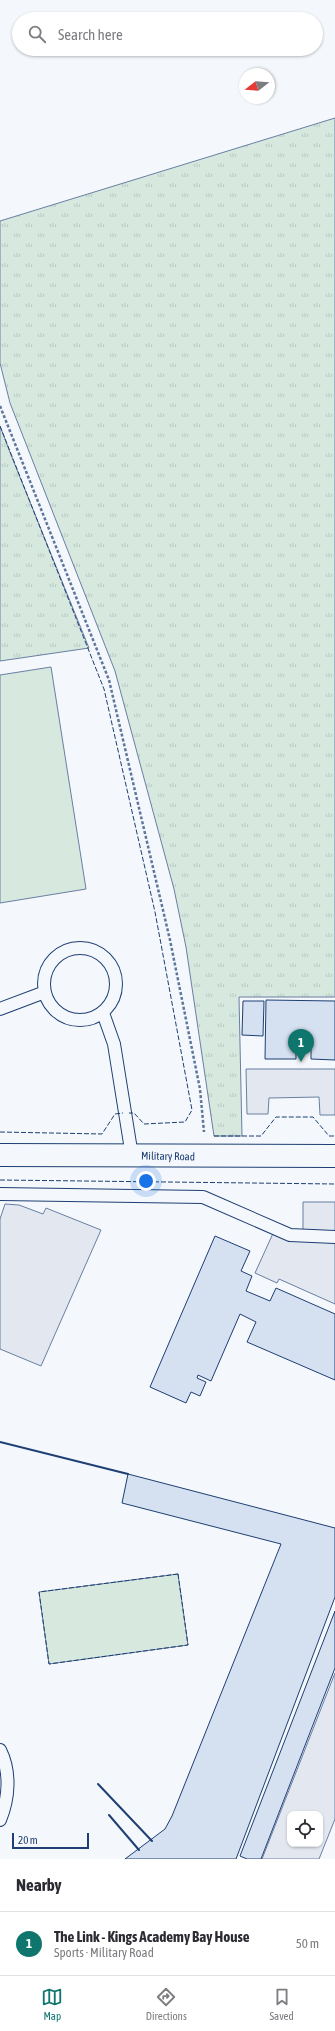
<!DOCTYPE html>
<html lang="en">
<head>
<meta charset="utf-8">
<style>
	body { margin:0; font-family:"Asap Condensed",sans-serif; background:#f7f7f7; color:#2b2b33 }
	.controls { position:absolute; right:12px; bottom:12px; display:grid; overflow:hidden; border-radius:8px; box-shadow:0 1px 3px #0004 }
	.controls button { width:36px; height:36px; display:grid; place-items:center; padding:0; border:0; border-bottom:1px solid #e1e1e2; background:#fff; color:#2b2b33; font:20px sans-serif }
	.compass { position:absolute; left:239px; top:68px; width:36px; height:36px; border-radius:50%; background:#fff; box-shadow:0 1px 3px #0004; rotate:253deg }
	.scale { position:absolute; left:12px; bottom:10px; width:77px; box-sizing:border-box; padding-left:4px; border:2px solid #1d3f73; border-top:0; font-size:11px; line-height:14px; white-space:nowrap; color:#1d3f73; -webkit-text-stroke:3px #f4f7fb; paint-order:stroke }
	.you { position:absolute; left:146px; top:1181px; width:14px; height:14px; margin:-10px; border:3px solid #fff; border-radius:50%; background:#1a73e8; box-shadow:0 0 0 6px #1a73e833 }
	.badge { display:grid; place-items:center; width:26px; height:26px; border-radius:50%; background:#0f766e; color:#fff; font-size:13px; font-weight:700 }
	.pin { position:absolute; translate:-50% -33px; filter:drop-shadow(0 1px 2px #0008) }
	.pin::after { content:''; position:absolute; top:21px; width:14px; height:12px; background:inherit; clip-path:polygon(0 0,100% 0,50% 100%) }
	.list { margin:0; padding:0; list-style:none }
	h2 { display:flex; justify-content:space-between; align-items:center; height:52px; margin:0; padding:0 16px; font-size:17px }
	h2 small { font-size:13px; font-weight:400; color:#7c7c81 }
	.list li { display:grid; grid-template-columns:26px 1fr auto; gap:12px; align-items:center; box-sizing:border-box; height:64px; padding:0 16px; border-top:1px solid #e1e1e2 }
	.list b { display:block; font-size:15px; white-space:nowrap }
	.list p { margin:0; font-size:13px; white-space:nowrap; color:#7c7c81 }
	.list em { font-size:13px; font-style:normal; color:#7c7c81 }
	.icon { flex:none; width:22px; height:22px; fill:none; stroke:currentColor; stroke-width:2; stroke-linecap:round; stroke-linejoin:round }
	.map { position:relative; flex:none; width:335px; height:1859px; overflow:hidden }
	.search { position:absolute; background:#fff; box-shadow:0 1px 3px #0004; left:12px; right:12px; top:12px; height:44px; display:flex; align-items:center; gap:10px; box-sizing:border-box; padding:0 14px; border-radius:22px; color:#7c7c81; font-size:15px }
	.sheet { height:116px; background:#fff }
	nav { display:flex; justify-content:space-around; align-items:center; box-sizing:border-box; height:56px; border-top:1px solid #e1e1e2; background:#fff; font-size:11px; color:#7c7c81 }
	nav a { display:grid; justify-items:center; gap:2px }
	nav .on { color:#0f766e }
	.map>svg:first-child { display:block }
</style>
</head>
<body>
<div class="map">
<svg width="335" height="1859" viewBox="0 0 335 1859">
	<defs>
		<pattern id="park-tufts" width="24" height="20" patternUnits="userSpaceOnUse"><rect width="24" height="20" fill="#d7e8df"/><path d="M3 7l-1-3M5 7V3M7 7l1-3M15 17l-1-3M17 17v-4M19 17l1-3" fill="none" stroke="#b8c8c3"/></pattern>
	</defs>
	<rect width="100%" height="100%" fill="#f4f7fb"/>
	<path fill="url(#park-tufts)" stroke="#687fa3" d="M335,118V997H239L242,1136H214L186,947L174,889L122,697L115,671L10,403L0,363V221Z
		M0,426L11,455L89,648L0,661Z"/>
	<path fill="#d7e8df" stroke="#687fa3" d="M51,667L86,889L0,903V675Z
		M178,1574L188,1645L49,1664L39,1592Z"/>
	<path fill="#e3e8f0" stroke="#687fa3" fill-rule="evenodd" d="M246,1069H335V1115H320L319,1097L269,1098L268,1114H247Z
		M303,1202H335V1304L279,1279L277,1283L255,1273L275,1229L303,1236Z
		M5,1204L19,1205L43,1214L46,1208L101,1230L41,1366L0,1349V1219Z
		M335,1673V1819L319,1859H262ZM290,1814H320V1844H290Z"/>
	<path fill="#d5e0f0" stroke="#1d3f73" d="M266,1000L335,1001V1060L311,1059V1044H296V1059H265Z
		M243,1001H264L263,1036L242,1035Z
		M215,1236L250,1251L241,1271L252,1276L246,1291L270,1301L276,1288L335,1314V1380L247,1342L256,1322L240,1314L211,1381L198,1375L197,1378L206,1382L200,1396L191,1392L186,1403L150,1387Z
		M128,1474L335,1528V1597L236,1859H125L165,1829L172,1816L281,1544L122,1503Z
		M335,1611V1668L261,1859H247L240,1856Z"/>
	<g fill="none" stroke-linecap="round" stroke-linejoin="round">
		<defs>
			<path id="service" d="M44 984a36 36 0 1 1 72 0a36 36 0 1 1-72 0Z
				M0,1009L45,992
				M103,1013L114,1044L132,1156
				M0,1194L203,1197L290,1235L335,1237
				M0,1750C11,1772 9,1798 0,1820"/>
			<path id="tertiary" d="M0,1155L335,1156"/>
		</defs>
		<use href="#service" stroke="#1d3f73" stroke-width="14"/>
		<use href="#tertiary" stroke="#1d3f73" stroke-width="24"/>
		<path stroke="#5e769c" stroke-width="2.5" stroke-dasharray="3 2" stroke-linecap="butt" d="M0,406L109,680L170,940L200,1089L204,1132"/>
		<use href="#service" stroke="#f4f7fb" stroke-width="12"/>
		<use href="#tertiary" stroke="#f4f7fb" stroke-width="22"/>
		<path stroke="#1d3f73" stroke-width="1" stroke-dasharray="5 2" stroke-linecap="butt" d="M0,426L104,689L155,912L192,1110L185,1122L144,1124L134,1113H129
			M0,1132L102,1134L115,1114L123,1113
			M214,1136H261L276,1117H313L329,1136H335
			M0,1180L335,1184
			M178,1574L188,1645L49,1664L39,1592Z"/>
		<path stroke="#1d3f73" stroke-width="2" d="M0,1442L128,1474
			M98,1784L152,1841
			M109,1815L139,1850"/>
	</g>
	<g text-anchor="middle" stroke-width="3" stroke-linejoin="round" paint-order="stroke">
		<g font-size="11" fill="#1d3f73" stroke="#f4f7fb">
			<text transform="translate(168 1156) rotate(1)" y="4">Military Road</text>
		</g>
	</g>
</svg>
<div class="controls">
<button><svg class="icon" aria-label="locate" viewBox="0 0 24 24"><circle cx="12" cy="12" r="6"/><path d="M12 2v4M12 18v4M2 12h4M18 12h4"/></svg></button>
</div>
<svg class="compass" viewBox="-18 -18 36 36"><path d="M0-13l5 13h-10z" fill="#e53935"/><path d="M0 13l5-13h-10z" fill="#7c7c81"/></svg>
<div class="scale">20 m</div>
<div class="you"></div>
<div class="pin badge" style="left:301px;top:1062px">1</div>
<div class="search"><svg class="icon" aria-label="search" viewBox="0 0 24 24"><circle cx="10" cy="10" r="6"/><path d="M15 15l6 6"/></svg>Search here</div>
</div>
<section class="sheet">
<h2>Nearby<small></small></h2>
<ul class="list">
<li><span class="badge">1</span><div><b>The Link - Kings Academy Bay House</b><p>Sports · Military Road</p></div><em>50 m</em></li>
</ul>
</section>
<nav>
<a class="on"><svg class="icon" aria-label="map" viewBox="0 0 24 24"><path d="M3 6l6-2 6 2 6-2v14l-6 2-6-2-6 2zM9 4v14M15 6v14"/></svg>Map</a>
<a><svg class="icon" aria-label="directions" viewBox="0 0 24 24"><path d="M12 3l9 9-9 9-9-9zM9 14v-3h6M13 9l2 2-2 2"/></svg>Directions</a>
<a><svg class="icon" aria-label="saved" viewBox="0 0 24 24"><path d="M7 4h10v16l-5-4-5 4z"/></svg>Saved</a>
</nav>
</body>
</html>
